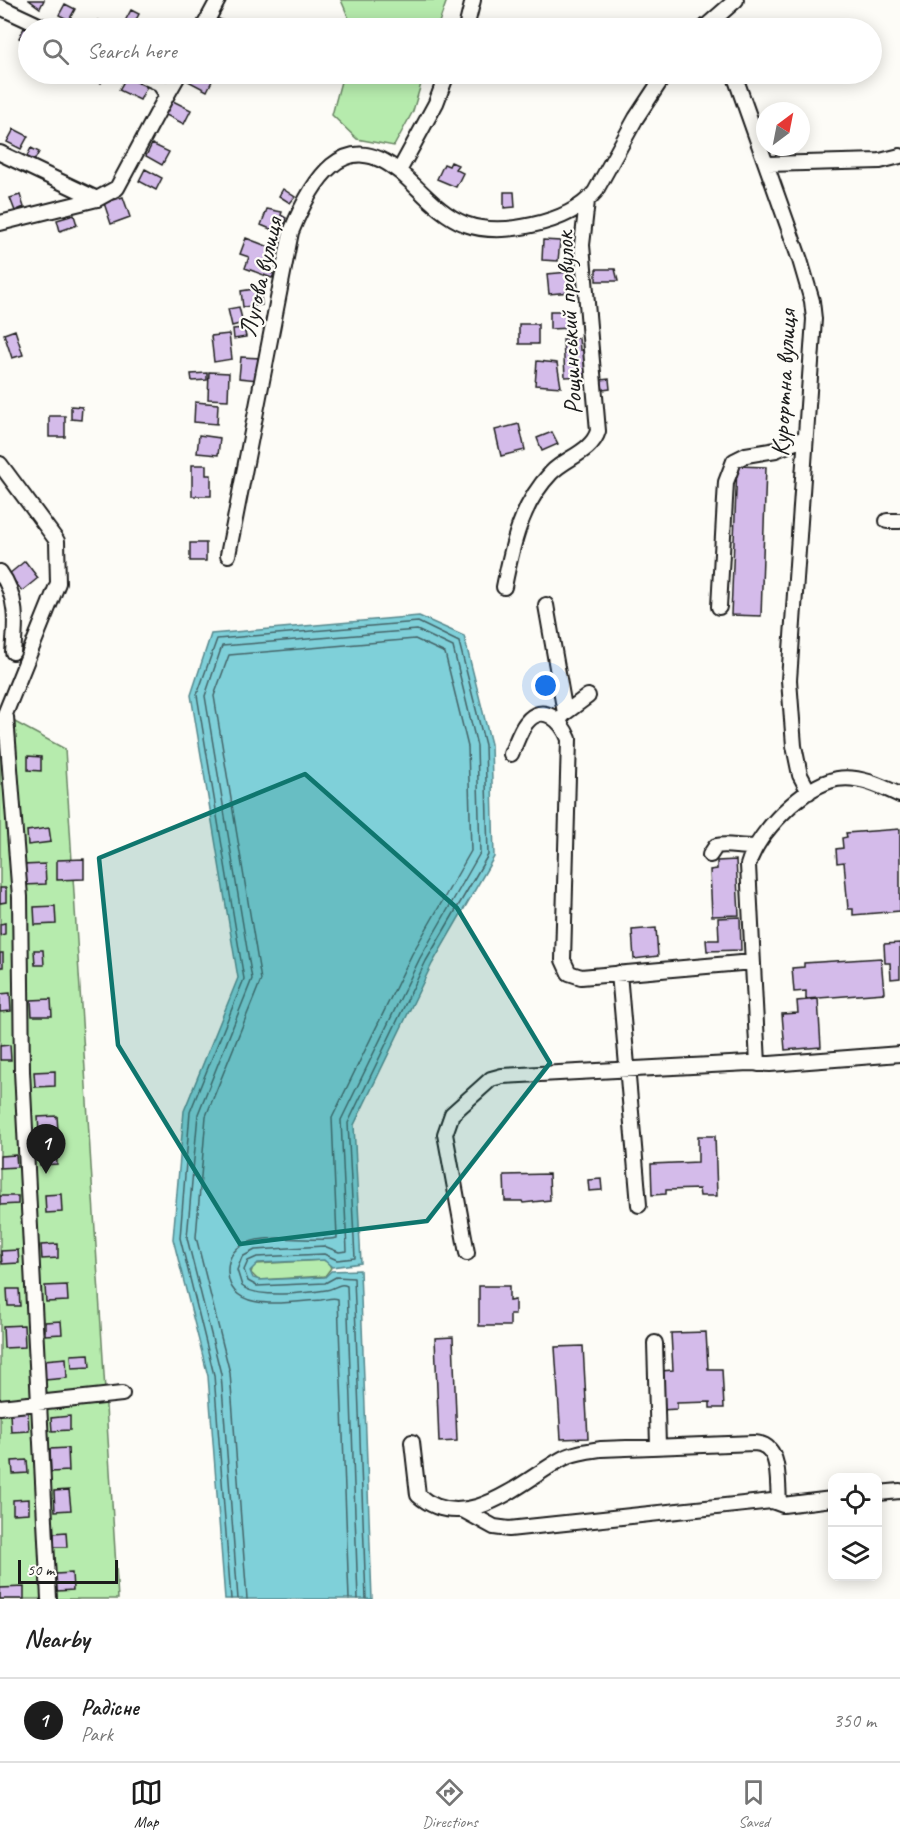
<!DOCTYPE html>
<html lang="en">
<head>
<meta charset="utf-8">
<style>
	body { margin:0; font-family:Caveat,sans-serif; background:#f2f2f2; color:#222 }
	.controls { position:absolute; right:18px; bottom:18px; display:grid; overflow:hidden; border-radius:12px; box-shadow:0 3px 15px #0003 }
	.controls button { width:54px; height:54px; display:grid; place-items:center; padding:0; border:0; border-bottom:2px solid #e0e0e0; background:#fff; color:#222; font:30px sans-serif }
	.compass { position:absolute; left:756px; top:102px; width:54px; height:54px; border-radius:50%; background:#fff; box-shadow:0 3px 15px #0003; rotate:32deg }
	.scale { position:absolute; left:18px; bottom:15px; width:100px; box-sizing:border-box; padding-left:6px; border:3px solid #1c1c1c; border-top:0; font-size:16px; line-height:21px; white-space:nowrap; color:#1c1c1c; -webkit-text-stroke:4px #fdfcf7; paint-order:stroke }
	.you { position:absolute; left:546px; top:686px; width:21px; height:21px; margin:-15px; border:4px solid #fff; border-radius:50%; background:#1a73e8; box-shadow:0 0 0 9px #1a73e833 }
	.badge { display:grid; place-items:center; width:39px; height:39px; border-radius:50%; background:#1c1c1c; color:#fff; font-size:20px; font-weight:700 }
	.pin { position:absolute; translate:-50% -50px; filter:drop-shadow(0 2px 3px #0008) }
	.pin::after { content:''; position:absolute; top:32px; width:21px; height:18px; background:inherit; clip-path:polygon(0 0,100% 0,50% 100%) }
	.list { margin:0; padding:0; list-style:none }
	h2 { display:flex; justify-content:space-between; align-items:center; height:78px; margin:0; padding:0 24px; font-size:26px }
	h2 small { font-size:20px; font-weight:400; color:#767676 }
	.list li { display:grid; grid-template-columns:39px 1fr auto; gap:18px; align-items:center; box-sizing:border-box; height:84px; padding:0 24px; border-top:2px solid #e0e0e0 }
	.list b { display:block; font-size:22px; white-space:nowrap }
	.list p { margin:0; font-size:20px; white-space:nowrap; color:#767676 }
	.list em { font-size:20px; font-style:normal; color:#767676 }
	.icon { flex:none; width:33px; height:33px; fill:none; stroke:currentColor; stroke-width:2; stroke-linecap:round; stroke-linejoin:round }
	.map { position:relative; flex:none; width:900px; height:1599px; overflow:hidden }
	.search { position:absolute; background:#fff; box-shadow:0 3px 15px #0003; left:18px; right:18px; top:18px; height:66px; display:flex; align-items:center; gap:15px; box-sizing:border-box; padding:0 21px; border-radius:33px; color:#767676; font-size:22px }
	.sheet { height:162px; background:#fff }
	nav { display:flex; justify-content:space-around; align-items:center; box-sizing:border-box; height:84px; border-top:2px solid #e0e0e0; background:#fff; font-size:16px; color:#767676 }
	nav a { display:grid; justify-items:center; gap:3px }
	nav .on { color:#1c1c1c }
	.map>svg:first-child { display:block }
</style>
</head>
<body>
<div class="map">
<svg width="900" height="1599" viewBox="0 0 900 1599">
	<rect width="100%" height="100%" fill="#fdfcf7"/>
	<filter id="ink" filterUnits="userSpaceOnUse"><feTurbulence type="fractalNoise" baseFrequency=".0167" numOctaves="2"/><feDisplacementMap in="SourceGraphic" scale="12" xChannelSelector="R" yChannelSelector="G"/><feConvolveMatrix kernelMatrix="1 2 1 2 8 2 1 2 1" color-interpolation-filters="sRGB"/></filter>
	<g filter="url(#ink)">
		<path fill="#b6ebad" stroke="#698464" stroke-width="1.5" d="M341,0H447L437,28H353Z
			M343,74H424L413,111L394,146L357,139L332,115Z
			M0,714L65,749L118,1599H0Z
			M323,1260L328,1262L331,1268L325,1276L258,1280L251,1273L253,1266L257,1264Z"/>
		<path fill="#7fd0d9" stroke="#57888d" stroke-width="1.5" d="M419,616L464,636L491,744L494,857L432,964L354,1125L361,1263L332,1267L324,1260L258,1263L250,1271L253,1278L260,1280L325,1277L331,1271L360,1270L372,1599H225L208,1376L173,1239L184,1111L238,978L191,695L211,634Z"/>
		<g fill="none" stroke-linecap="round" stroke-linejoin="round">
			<path stroke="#446468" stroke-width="1.5" d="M231,1599L214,1375L180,1238L190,1112L244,979L197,695L217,639L418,622L459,642L485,745L488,855L426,961L348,1123L355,1258L337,1260L324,1254L257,1257L248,1261L244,1270L248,1281L257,1286L325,1283L336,1277L354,1278L366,1599
				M238,1599L221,1374L187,1238L198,1114L252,979L205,696L222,646L417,630L453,647L477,746L480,853L420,958L341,1120L347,1251L339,1252L324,1246L255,1250L242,1257L237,1270L242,1286C256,1299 306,1293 326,1290C335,1289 339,1282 347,1286L358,1599
				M247,1599L230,1373L196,1237L206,1116L261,980L214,696L229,655L415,639L445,653L468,747L471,851L412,954L332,1118L337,1238C310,1245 226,1221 228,1272C229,1316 293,1301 321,1300C328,1299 333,1297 338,1299L349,1599"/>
		</g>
		<path fill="#d4bbea" stroke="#1c1c1c" stroke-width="1.5" d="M29,0H44L40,8Z
			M65,4L75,9L69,20L59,15Z
			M131,10L139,14L132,27L124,23Z
			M219,19L234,26L233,28H214Z
			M74,20L86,26L85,28H70Z
			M98,20L109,26L108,28H93Z
			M24,28L28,30V43L19,38Z
			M85,74H106L101,83Z
			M192,74H212L215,75L207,91L188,81Z
			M127,76L147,86L140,100L119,90Z
			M171,100L191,110L184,124L164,114Z
			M14,129L28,136L21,149L7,142Z
			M152,144L169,152L162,165L146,156Z
			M31,148L39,152L34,161L26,158Z
			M451,162L458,165L455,169L463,173L456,187L437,179L444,164L449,166Z
			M145,169L162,178L156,190L139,181Z
			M283,189L295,197L290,203L279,196Z
			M504,192H514L515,207L504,208Z
			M20,195L24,207L15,211L10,198Z
			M123,197L130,217L111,224L104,203Z
			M267,209L282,212L281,215L286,218L280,233L261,225Z
			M74,215L77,225L60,231L57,220Z
			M276,236L287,238L286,245L274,242Z
			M246,238L277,250L268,272L274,274L272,278L245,268L249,257L240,254Z
			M543,240L560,241L558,261L542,260Z
			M596,269H615L618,281H596Z
			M569,272L570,292L549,294L547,274Z
			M260,288L262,305L243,307L241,291Z
			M239,307L243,323L232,326L228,309Z
			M550,311H570V328L550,329Z
			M519,324H538V344H519Z
			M244,328L246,337L234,339L233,329Z
			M15,330L23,355L12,358L4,334Z
			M229,334L232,359L214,362L211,336Z
			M579,338L580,350H585L586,376L565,377L563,339Z
			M241,357L260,358L258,380L239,378Z
			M537,361L557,363L561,387L535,385Z
			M209,372L229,373L228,400L208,399Z
			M207,373V380L192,381L191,374Z
			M609,379L610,389L603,390L601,380Z
			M195,402L218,404L217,424L194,422Z
			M71,406L82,407L81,420L71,419Z
			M49,416H65V437H49Z
			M519,424L525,450L501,456L495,430Z
			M552,432L558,444L542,451L537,438Z
			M199,435L220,438L218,455L197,453Z
			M192,465H206V475H211V496H192Z
			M737,466L766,467L761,616L731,615Z
			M190,543H206V561H190Z
			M25,561L38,578L22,591L9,574Z
			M28,756L41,757V771L28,770Z
			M49,828L51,842L28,845L27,831Z
			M900,829V911L853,915V909H848L844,862L837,863L836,849L843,848L842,838L847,837L846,833Z
			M84,859V879L57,880V860Z
			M736,860L739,915L712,916L710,870L717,869V861Z
			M45,864L46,884L24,885L23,865Z
			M0,888H6V902L0,903Z
			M55,906L56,924L35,925L34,907Z
			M740,917L741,950L707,951L706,940H719L718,918Z
			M5,923V934L0,935V924Z
			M656,928L658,956L634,959L632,930Z
			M900,943V978L891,979L890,963H885L884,944Z
			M34,950H43L44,965H35Z
			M0,953H3V967H0Z
			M881,958L884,993L806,999V991L794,992L792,968L804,967V963Z
			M10,993L11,1011L0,1012V994Z
			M51,999L52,1016H32L31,1000Z
			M818,999L821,1047L785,1050L782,1014L798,1013L797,1001Z
			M10,1045L11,1060H0V1046Z
			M55,1071V1086L35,1087L34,1072Z
			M57,1116L58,1131L39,1132L38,1117Z
			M698,1136H715L717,1196H700L699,1189L666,1190V1194L652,1195L651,1164L698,1162Z
			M56,1151L57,1164L40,1165L39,1152Z
			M16,1155L17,1167L0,1168V1156Z
			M549,1174L550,1200L523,1203L522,1201H505L504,1175Z
			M601,1179L602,1190L589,1191L588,1180Z
			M61,1194L62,1212L46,1213L45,1195Z
			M0,1196H18V1204L0,1205Z
			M58,1244V1258L42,1259L41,1245Z
			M18,1250L19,1263L2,1264L1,1251Z
			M67,1285L68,1301L46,1302L45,1286Z
			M479,1286H509V1301L515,1300V1314H510V1326H479Z
			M7,1289H19L20,1306H8Z
			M61,1321L62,1334L45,1335V1322Z
			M24,1325L25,1347L4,1348L3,1326Z
			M706,1332L708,1369H722L724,1408H710V1402L677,1403V1409L661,1410L660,1371L673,1370L671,1333Z
			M453,1337L457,1441L439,1442L435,1338Z
			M583,1346L588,1438L561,1439L555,1347Z
			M89,1354L90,1367L72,1368L71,1355Z
			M66,1358L67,1378L45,1380L44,1360Z
			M28,1412L29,1431L11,1432L10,1413Z
			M70,1416V1430L52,1431L51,1418Z
			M68,1448L69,1471L51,1472L50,1449Z
			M27,1460L28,1473L13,1474L12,1461Z
			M69,1490L71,1510L55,1511L54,1491Z
			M29,1499V1513L13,1514V1500Z
			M66,1532L67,1547H54V1533Z
			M72,1573L73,1590L57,1591L56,1574Z
			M24,1587V1599H0V1588Z"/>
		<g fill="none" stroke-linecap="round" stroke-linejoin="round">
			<defs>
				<path id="minor" d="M0,7L45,28
					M203,28L218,0
					M466,28L473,0
					M704,28L736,0
					M734,74L800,260L812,301L814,319L789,680L794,746L800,775L809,792
					M167,95L179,74
					M0,153L97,199L117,188L167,95L159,83L139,74
					M767,164L880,161L900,156
					M399,171L436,103L447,74
					M0,223L97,199
					M0,464L57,541L58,583L1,724
					M887,521H900
					M228,555L291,232C311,183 343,124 401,173C421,190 439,214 465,224C487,232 510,230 532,225C556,220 579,211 595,192L636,118L665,74
					M0,572C18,596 16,624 13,652
					M504,587C512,546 521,504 551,473C565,458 592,452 598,431L582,245L587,201
					M546,605L565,713L559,720
					M719,607L726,482L734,461L746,455L776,450L805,438
					M565,713L588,696
					M6,717L20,897L22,1071L49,1599
					M511,754C516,744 519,732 526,723C543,701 562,722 569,739L563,960L569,973L581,977L752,962
					M710,855L716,846C730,843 742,849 756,846
					M619,973L639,1205
					M758,1064L748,865C758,832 803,786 837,779C858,775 881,786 900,795
					M467,1253L445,1134L452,1114L491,1079L502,1076L749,1063L770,1064L900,1054
					M655,1343L658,1445
					M0,1407L122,1394
					M412,1442L418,1495C464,1536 520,1483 560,1460C572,1453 587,1451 601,1449L754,1443C782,1444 777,1481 779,1502
					M878,1493L900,1491
					M463,1510L494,1527L509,1529L772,1501L783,1505L832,1499"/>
			</defs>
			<use href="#minor" stroke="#1c1c1c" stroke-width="18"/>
			<use href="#minor" stroke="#fdfcf7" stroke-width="14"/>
		</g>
	</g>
	<path fill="#0f766e" fill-opacity="0.2" stroke="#0f766e" stroke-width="4.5" stroke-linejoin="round" d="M305,774L457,908L550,1063L427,1221L240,1244L118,1045L99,858Z"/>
	<g text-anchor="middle" stroke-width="4.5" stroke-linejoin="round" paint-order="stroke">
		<g font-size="26" fill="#1c1c1c" stroke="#fdfcf7">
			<text transform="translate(260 277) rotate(-77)" y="9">Лугова вулиця</text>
			<text transform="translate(568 323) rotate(-93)" y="9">Рощинський провулок</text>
			<text transform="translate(783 383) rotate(-87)" y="9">Курортна вулиця</text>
		</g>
	</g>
</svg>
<div class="controls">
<button><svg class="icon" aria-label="locate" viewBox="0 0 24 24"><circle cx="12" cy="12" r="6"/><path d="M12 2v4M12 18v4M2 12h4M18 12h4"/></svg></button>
<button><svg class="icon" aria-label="layers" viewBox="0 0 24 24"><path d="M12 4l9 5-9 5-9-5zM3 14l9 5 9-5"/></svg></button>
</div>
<svg class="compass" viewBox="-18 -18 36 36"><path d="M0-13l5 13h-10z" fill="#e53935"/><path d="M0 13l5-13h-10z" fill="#767676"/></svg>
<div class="scale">50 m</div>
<div class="you"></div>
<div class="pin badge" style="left:46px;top:1174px">1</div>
<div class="search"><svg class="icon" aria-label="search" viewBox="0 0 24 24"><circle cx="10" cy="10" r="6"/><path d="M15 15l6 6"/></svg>Search here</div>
</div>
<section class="sheet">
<h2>Nearby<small></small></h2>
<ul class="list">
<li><span class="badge">1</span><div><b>Радісне</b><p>Park</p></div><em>350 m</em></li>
</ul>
</section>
<nav>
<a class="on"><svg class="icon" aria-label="map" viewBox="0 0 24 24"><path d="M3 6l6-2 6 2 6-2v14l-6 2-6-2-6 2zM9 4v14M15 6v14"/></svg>Map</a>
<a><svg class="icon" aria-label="directions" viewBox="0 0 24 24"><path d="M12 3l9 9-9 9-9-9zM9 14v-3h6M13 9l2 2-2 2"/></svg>Directions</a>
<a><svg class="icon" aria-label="saved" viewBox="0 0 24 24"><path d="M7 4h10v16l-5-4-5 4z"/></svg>Saved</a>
</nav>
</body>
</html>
